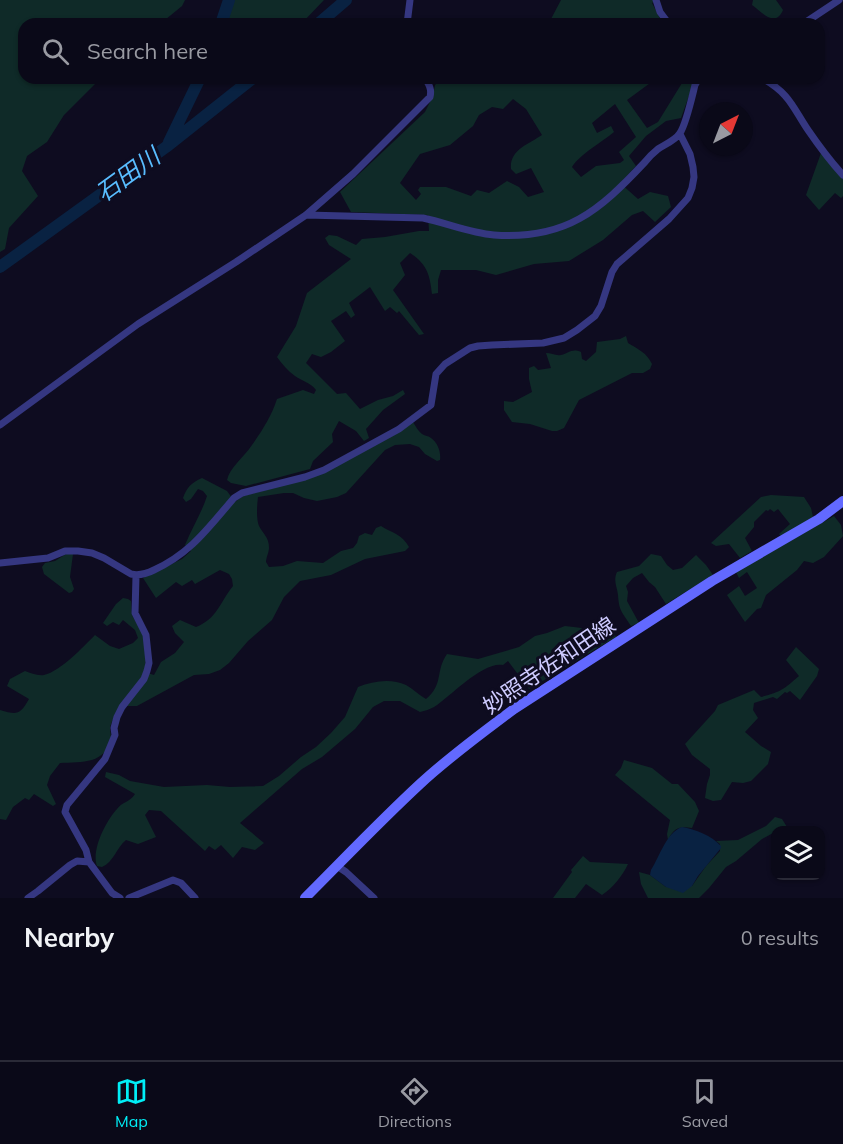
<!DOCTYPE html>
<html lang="en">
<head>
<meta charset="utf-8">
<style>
	body { margin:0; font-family:Mulish,"Noto Sans JP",sans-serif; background:#131221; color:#f1f3f6 }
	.controls { position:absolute; right:18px; bottom:18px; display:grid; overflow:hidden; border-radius:12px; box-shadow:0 2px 4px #0004 }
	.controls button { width:54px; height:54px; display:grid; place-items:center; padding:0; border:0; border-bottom:2px solid #2a2a37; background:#0a0918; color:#f1f3f6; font:30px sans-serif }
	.compass { position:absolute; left:699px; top:102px; width:54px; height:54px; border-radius:50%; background:#0a0918; box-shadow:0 2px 4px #0004; rotate:42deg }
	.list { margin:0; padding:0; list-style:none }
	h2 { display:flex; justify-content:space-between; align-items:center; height:78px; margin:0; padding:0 24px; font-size:26px }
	h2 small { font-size:20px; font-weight:400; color:#999aa2 }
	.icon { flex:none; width:33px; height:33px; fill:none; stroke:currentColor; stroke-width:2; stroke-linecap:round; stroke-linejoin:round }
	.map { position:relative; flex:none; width:843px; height:898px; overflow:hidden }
	.search { position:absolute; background:#0a0918; box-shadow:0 2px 4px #0004; left:18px; right:18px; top:18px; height:66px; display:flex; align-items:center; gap:15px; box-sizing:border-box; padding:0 21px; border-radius:18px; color:#999aa2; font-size:22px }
	.sheet { height:162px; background:#0a0918 }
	nav { display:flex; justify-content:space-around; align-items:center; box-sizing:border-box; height:84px; border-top:2px solid #2a2a37; background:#0a0918; font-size:16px; color:#999aa2 }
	nav a { display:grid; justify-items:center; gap:3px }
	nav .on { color:#00eef6 }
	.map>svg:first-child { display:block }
</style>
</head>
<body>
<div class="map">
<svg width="843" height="898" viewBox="0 0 843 898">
	<rect width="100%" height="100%" fill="#0e0c20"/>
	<path fill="#0f2a28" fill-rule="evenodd" d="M0,0H185L182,6L160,24H24V78H113L107,82L98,81L64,115L47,142L27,156L22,171L38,196L9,228L5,249L0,252Z
		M230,0H324L301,24H224Z
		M561,0H657L652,3L663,24H543L551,19Z
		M753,0H776L783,10C775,28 763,13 752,5Z
		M442,78H657L627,100L647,128L658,122L682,83L674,78H688L694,82L681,118L666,121L646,136L629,156L636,166L620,183L638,199L650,192L668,196L671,207L655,222L643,211L632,215L603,240L569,261L534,264L496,275L476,270H441L438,280V293L432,294C430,275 427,264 410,253L400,263L405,275L393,290L424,334L419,335L399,311L397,313L390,307L385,311L370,287L349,303L355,315L351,318L346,311L331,321L345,341L331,352L321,357L312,354L306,363L337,394L346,393L360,409L378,400L393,396L403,390L405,394L383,410L366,429L369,438L364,441L356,431L339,421L332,434L333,442L313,461L310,469L246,486L231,483L227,480C230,467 244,457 252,445C262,431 272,415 277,399L303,390L314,394L316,390C311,383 302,381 295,376C288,371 282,364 277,357L296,326L307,293L351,259L329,245L325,238L329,235L337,236L356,245L362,239L385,237L419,231H429L428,215L351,212L340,192L425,112L433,96L435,85ZM513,99L526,109L542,135C529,144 509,150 511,169L516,174L531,168L544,192L528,197L519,187L507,181L489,193L477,190L471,196L446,187H420L418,190L421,194L416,200L400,183L420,154L450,145L473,126L479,115L492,107L503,109ZM615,104L636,137L619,152L624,160L620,163L596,166L581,177L572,167C578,156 603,141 614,132L611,126L597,133L592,123Z
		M821,153L843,178V196L841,198L835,193L819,210L806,195Z
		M626,336L628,343C638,349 647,353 652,364L650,369L643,373H632L579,400L564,428L557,431H552L530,424L512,422L504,410V401L513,402L532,392L529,379V368L534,366L538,370L551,368L546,353C551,353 556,356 561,355C569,353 572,348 581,352L582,359L586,361L596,352L597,342L620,339Z
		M413,422C416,427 418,431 422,434C425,436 429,436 431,438C438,443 441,452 440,460L437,461L425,454L419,447L410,444L395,445L385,450L346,493L337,497L317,501L304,498L293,493H284L258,497C257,506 256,518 259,526C263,534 269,537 269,548C269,552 266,558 266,562L269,567L283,566L297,561L323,563L341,551L353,548L357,543L359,536L365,533L372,535L376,528L381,526C392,533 402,534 409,547L405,551L365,559L331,575L300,581L284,597L272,620L248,641L229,663L220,670L209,674L194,675L137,706H120C117,713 111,721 110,728C110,731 111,735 111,738C106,764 82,762 60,763L50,776L47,785L56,804L53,806L34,794L29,800L25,798L13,807L6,820L0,819V710C17,715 20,715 29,699L7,686L10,679L25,671C31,673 37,676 44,675C61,671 83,647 95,635L110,646L119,649L133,643L138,638L135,630L123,620L119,625L113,622L107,626L103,623L116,604L123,598L128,599L131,601L132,615L144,636L146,661L144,672L154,675L161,662L175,653L184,642L175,633L172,626L180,620L196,627C217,619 220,602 233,586L232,579L229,574L220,570L195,584L192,580L182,586L176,582L156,598L143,578L182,559L191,551L185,545C192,528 202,512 207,496L203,491L198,489L191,499L186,502L183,498C187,487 191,483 202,478L227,491L235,502L243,496L301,480Z
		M771,495L804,497L811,508L813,517L782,537L779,534L790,524L778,509L774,512L770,509L768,511L766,510L754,522V527L745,538L752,551L740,558L729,544L716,546L711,543L761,497Z
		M834,516L841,525L843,536L824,557L813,563L804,561L797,570L766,595L761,608L757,609L745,622L727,595L739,586L745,596L757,588L747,572L739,578L736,572Z
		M66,554H73L70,577L74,589L72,592L69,593L44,574L42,567L45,563L55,561Z
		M651,554L661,556L667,565L673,570L682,568L696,555L706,565L713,575L666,604L655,587L649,582L642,573L633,578L626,586L628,592L627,601L639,623L631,626C622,612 619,611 618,595C617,586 613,581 617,572L639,566Z
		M565,626C582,628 599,630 615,635L616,637L529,689L508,661L503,665C483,661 451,696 434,707C430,709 425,711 420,712L400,701H384L373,707L355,729L322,757L302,769L240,823L264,843L255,850L242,847L233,858L221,845L215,850L209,846L205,851L161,811L149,810L145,815L156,837L138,844L126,840C116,848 114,862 102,867L97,866C91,850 106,821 117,809C122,802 130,802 135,794L105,777L106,772L119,775L130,781L164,787L207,785L230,787L263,786L279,776L301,757L316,747L331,733L345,717L358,687C373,681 391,678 406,685C413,689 419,695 426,699C444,684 435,671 447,654L478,659L519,647L535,636L547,633Z
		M796,647L819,669L817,676L800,700L790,691L787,693L785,692L777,699L773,697L754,703L753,710L758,718L745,732L761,746L771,752L768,764L751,781L743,783L732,782L721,800L713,801L705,798L707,784L710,775V769L692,755L685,744L715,711L718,705L754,690L761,697C781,692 784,689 799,676L786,660Z
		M624,760L652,768L672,784H678L695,802L699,811L692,828C679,826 674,828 668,840L667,834L670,820L615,775L621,768Z
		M775,817L782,819L787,827L776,830L775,832L762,839L736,861L726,867L709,888L699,898H648L641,884L639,872L650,875L666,887L692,886L706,866L720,851V844L716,841L738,840L766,826Z
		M583,856L590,862L628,864C623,875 613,888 602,895L586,884L575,898H553L572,872L571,870Z"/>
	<path fill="#092242" d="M682,827C695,829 712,836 721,846V848L698,876L692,886L683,893L666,887L650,875L651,870C660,856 666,833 682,827Z"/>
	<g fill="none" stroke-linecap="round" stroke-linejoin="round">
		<path stroke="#092242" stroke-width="12" d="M221,24L229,0
			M318,24L346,0
			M169,142L200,78
			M0,267L166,147L253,78"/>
		<path stroke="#353781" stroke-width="7" d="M656,0L660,12L669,24
			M407,24L410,0
			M803,24L839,0
			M762,78C790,94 792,106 808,130C819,146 830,161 843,175
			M306,215L423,218C447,223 470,233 494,235C566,240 599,211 645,162C649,157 653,153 658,149C664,145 676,140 680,133C686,124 692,97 695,85L699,78
			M0,425L138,324L236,262L306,215L353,174L430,97C432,89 429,85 425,78
			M0,563L48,558L65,551H78L92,553L104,558L131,574C139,576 146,574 154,570C191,553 208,528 234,498L242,493L305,477L324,470L399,429L431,405L436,374L445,364L470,348L478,346L492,345L543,343L564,338L577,330L595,316L601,306L612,272L617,264L669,219L688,198L692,188L694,177L693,167L690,154L680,134
			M337,866L346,872L374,898
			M28,898L38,891L70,865L77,861L89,862
			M120,898L112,893L89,862L86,850L65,812L67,805L105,759L115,735L114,728L117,717L122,707L144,679L147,671L149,663L146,635L135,613L136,576
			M129,898L173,880L181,883L195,898"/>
		<path stroke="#6269ff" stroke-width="10" d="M305,898C343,860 380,821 420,784C449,757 482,733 514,709L712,581L819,519L843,501"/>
	</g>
	<g text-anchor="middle" stroke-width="6" stroke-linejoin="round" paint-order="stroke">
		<g font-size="22" fill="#cecbff" stroke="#0e0c20">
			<text transform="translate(549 665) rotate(-34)" y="8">妙照寺佐和田線</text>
		</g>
		<g font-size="24" font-style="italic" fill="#59bdff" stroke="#0e0c20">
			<text transform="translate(128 175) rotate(-36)" y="8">石田川</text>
		</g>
	</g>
</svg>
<div class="controls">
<button><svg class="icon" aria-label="layers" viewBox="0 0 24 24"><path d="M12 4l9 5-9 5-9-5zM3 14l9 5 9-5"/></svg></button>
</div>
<svg class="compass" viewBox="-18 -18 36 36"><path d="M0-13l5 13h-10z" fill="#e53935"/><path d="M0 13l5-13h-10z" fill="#999aa2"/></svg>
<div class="search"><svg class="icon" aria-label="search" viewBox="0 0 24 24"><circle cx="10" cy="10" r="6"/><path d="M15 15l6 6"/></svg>Search here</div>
</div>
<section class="sheet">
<h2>Nearby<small>0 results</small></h2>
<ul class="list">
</ul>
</section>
<nav>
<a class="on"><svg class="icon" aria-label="map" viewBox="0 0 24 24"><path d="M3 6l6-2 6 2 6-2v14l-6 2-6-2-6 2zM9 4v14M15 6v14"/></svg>Map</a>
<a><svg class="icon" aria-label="directions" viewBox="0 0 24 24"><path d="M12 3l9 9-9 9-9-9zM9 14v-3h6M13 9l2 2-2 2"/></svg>Directions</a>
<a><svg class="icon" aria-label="saved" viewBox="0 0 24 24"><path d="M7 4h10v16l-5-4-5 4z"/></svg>Saved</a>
</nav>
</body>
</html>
